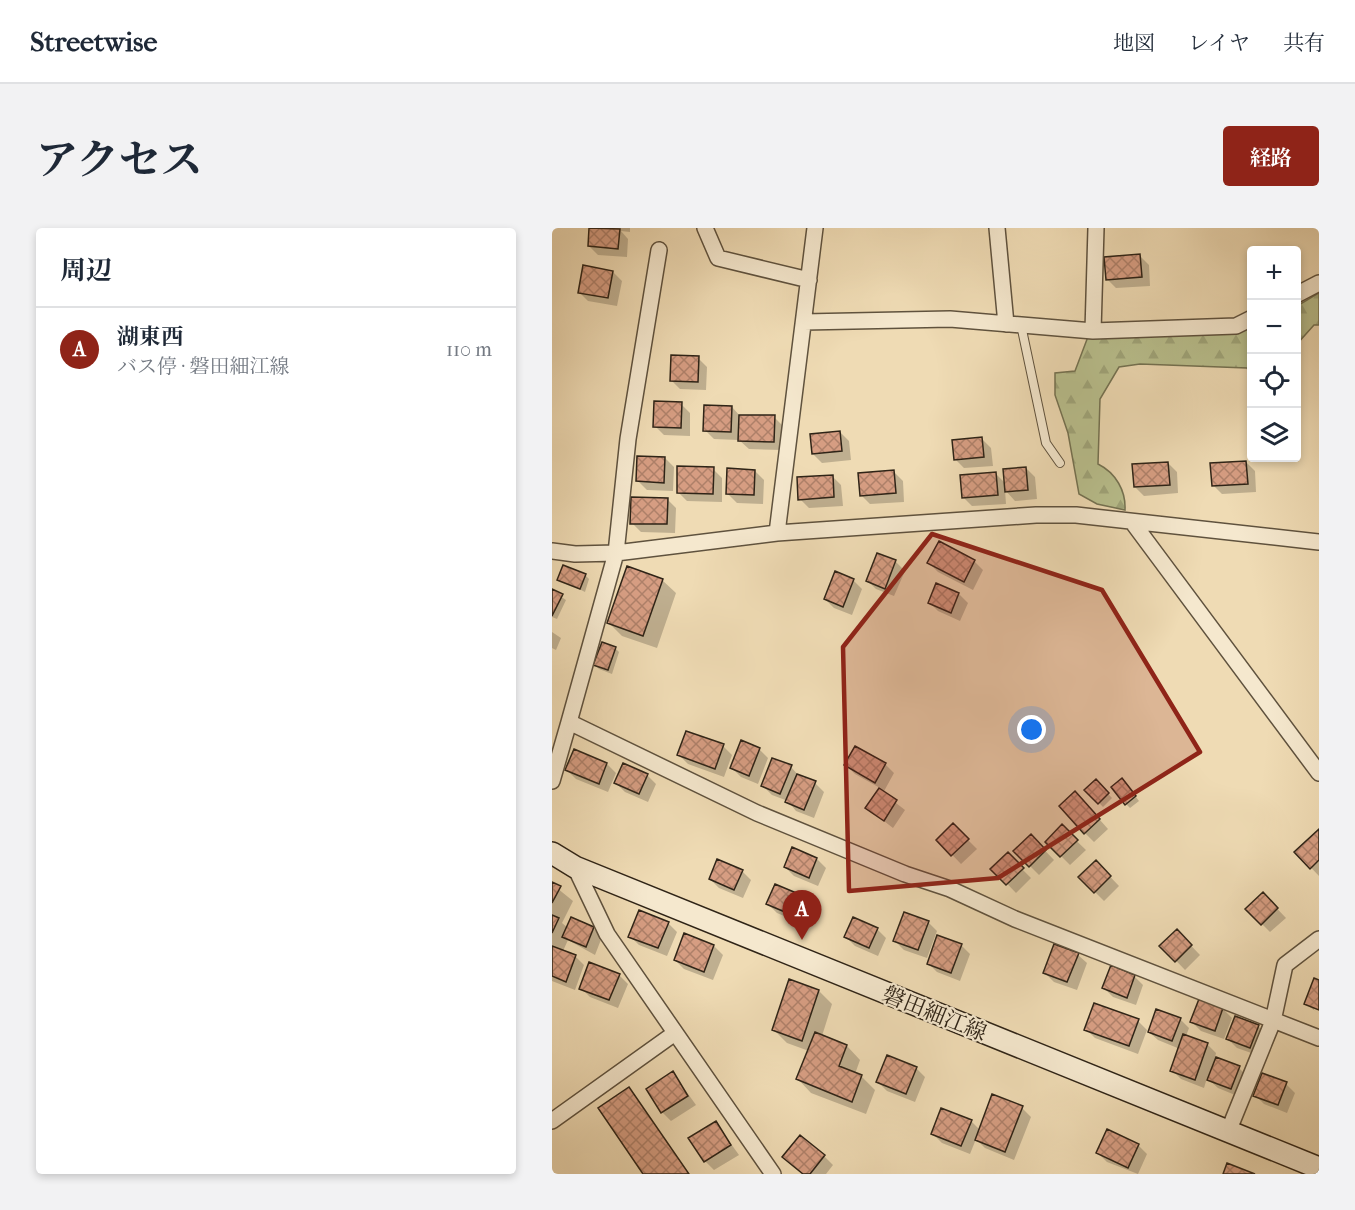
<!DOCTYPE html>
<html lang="ja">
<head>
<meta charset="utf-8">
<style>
	body { margin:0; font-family:"IM FELL French Canon","Noto Serif JP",serif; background:#f2f2f3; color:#1f2937 }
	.controls { position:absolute; right:18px; top:18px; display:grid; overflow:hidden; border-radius:6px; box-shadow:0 3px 9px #0003 }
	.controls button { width:54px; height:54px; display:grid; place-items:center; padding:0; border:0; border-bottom:2px solid #e0e1e3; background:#fff; color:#1f2937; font:30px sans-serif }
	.you { position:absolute; left:480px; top:502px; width:21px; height:21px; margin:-15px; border:4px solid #fff; border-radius:50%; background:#1a73e8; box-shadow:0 0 0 9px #1a73e833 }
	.badge { display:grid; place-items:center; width:39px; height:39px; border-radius:50%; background:#8f2418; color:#fff; font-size:20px; font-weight:700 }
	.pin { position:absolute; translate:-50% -50px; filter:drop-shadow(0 2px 3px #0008) }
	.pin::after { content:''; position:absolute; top:32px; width:21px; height:18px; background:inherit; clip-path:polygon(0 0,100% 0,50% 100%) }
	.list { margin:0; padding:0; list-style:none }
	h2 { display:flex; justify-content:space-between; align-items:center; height:78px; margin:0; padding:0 24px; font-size:26px }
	h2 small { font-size:20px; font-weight:400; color:#747a83 }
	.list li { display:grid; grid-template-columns:39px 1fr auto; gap:18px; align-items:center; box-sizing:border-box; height:84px; padding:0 24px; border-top:2px solid #e0e1e3 }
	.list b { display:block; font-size:22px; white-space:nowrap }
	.list p { margin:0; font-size:20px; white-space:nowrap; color:#747a83 }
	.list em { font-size:20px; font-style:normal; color:#747a83 }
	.icon { flex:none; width:33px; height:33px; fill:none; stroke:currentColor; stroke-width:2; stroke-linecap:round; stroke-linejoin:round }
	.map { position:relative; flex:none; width:767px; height:946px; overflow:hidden; border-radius:6px }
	header { display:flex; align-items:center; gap:36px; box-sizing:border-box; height:84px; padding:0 30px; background:#fff; border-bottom:2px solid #e0e1e3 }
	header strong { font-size:28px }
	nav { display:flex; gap:33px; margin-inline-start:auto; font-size:21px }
	.intro { display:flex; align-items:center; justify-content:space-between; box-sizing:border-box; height:144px; padding:0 36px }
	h1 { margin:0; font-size:42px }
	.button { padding:15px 27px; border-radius:6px; background:#8f2418; color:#fff; font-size:21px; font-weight:700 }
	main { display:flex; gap:36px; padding:0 36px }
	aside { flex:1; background:#fff; border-radius:6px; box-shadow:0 3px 9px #0003 }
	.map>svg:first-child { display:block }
</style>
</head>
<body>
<header>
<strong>Streetwise</strong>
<nav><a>地図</a><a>レイヤ</a><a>共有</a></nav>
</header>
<div class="intro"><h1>アクセス</h1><a class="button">経路</a></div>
<main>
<aside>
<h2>周辺<small></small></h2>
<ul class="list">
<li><span class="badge">A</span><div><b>湖東西</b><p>バス停 · 磐田細江線</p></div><em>110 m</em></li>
</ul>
</aside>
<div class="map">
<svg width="767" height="946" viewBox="0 0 767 946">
	<defs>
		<pattern id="forest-firs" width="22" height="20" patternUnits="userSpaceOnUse" patternTransform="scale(1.5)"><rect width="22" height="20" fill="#b9c08e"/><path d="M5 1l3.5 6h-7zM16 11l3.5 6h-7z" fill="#9fa57a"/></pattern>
		<pattern id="building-cross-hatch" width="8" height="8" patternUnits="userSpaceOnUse" patternTransform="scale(1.5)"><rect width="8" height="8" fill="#d69d82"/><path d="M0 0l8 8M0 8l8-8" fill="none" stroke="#ae8069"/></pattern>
	</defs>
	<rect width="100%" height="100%" fill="#efdbb4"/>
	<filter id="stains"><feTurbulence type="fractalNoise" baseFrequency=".00333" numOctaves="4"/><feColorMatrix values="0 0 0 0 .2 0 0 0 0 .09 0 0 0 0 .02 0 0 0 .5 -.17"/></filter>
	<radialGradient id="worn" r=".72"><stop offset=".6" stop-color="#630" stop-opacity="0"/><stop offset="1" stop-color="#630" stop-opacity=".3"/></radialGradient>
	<path fill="url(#forest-firs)" stroke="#747252" stroke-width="1.5" d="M767,65V97H762L745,116V78Z
		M699,101V148L695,140L588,136L567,139L548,171L546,236C564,245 574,263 573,282L545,276L527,266L516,205L503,167V145L523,143L537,106L586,107Z"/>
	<path fill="#0003" d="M39,0H78V4L69,3L76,11L75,29L46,27L37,18Z
		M588,28L597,37L598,58L564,60L555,51Z
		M61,44L70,53L65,78L36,73L27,64Z
		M146,130L155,139L154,162L128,161L119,152Z
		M129,176L138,185V208L112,207L103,198Z
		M180,179L188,188L222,189L231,198V222L197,221L187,212L162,211L153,202Z
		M288,204L297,213L299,232L270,235L261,226Z
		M430,211L439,220L441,238L412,240L403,231Z
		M113,230L122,239L121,263L95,262L86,253Z
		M694,234L703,243L704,264L670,266L661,257Z
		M616,235L625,244L626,265L592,268L583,259Z
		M474,240L483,249L485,271L463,273L453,262L454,276L420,278L411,269L444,246L454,256Z
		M161,241L170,250V274L135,273L126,264Z
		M203,243L212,252L211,276L185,275L176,266Z
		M342,244L351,253L352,274L318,276L309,267Z
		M280,248L289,257L291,278L257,280L248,271Z
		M115,271L124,280L123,305L89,304L80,295Z
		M326,327L344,334L353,343L342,368L324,361L315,352Z
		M422,333L431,342L421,362L386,344L377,335Z
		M33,347L37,351L33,364L7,351Z
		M110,352L124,365L105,420L70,408L57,395Z
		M301,352L310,361L300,387L282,380L273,371Z
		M385,357L407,366L416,375L408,393L386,383L377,374Z
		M0,363L14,372L5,391L0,389Z
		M0,404L9,410L4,422L0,420Z
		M63,420L67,424L60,446L47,441L43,437Z
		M171,518L180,527L172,549L136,536L127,527Z
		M207,521L216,530L206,556L189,549L180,540Z
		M55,536L64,545L56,564L24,551L15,542Z
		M333,536L342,545L331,565L353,582L341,600L315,580L328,560L303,546L294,537Z
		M239,539L247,548L263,555L272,564L262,590L244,583L236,573L220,567L211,558Z
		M95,547L104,556L96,574L73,564L64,555Z
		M544,553L560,570L551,579L535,562Z
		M574,556L587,573L578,580L574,576Z
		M532,574L556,601L542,614L533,605Z
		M401,597L425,621L409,636L386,612Z
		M510,599L534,622L518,637L495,614Z
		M767,603V648L744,624Z
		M479,608L502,632L487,647L463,623Z
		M456,627L479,650L464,665L441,641Z
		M265,631L274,640L266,658L242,648L233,639Z
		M544,634L567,658L552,673L528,649Z
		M190,643L199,652L191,670L167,660L158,651Z
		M0,656L21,673L10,695L16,700H41L50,709L43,727L16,712L11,723L23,728L32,737L23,762L0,753Z
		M711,666L734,690L718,704L695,681Z
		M248,668L257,677L249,695L225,685L216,676Z
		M376,694L385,703L375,730L352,722L343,713Z
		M116,695L125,704L115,728L87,717L78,708Z
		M325,701L334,710L326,728L303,718L294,709Z
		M625,703L648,727L633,742L610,718Z
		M133,707L162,718L171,727L161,752L132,741L123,732Z
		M409,717L418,726L408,753L385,744L376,735Z
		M526,727L535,735L525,762L502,754L493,745Z
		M67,747L76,756L66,780L38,769L29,760Z
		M582,748L591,757L584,777L561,769L552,760Z
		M763,752L767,753V780L762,778V782L767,786L754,776Z
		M267,763L280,776L270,808L295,818L308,832L303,846L310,849L323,862L314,886L259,865L246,851L257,823L235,815L222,802Z
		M648,773L671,781L680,790L672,811L649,803L640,794Z
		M628,791L637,800L634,808L655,816L664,825L663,830L687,840L696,849L688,869L666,860L655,850L652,860L629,851L620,842L628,821L606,812L597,804Z
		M586,793L595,802L586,826L543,810L534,801Z
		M706,798L715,807L708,828L685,820L676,811Z
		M364,840L373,849L363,874L335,863L326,854Z
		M121,845L144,877L119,893L110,884Z
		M734,856L743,865L735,885L712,876L703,867Z
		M470,880L479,889L462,932L433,920L424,911L418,926L390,915L381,906L419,893L428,902Z
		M164,895L187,927L162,942L153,933Z
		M586,917L595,926L586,946L555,934L546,925Z
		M272,928L281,937L274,946H251L232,929Z"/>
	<path fill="url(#building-cross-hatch)" stroke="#2f2417" stroke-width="1.5" d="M37,0L68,1L66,21L36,18Z
		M588,26L590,49L554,52L552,29Z
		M31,37L61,43L56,70L26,65Z
		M119,127L147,128L146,154L118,153Z
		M102,173L130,174L129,200L101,199Z
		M152,177L180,178L179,204L151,203Z
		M187,187H223L222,214L186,213Z
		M288,203L290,223L260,226L258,206Z
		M430,209L432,229L402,232L400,212Z
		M85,228L113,229L112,255L84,253Z
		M694,233L696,256L660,258L658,235Z
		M616,234L618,257L582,259L580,236Z
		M125,238L162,239L161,266L125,265Z
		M474,239L476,262L453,264L451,241Z
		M175,240L203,242L202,267L174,266Z
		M342,242L344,265L308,268L306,245Z
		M444,244L446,267L410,270L408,247Z
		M281,247L282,269L246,272L245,249Z
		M79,269L116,270L115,296H78Z
		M387,313L423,332L412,354L375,335Z
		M325,325L344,332L333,361L314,353Z
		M11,337L34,346L28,361L5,352Z
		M75,338L111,351L91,408L55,395Z
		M283,343L302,351L291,379L272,371Z
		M384,355L407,365L399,385L376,375Z
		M0,361L11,366L0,388Z
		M50,414L64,419L56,442L41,437Z
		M134,503L172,516L163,541L125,527Z
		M189,512L208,520L197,548L178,540Z
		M303,518L334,535L323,555L292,537Z
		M22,521L55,535L47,556L13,542Z
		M220,530L240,537L228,566L209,558Z
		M71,535L96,546L87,566L62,555Z
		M245,546L264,553L252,582L233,574Z
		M570,550L584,568L573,577L559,559Z
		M544,551L557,565L546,576L532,562Z
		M327,560L345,572L332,593L313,580Z
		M523,563L548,591L532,606L507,578Z
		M401,595L417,611L399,628L384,612Z
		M510,596L526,612L508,629L493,614Z
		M767,601V632L758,641L742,624Z
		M479,606L494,622L477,639L461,623Z
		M240,619L265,630L257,650L232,639Z
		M456,624L472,640L454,657L438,641Z
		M165,631L191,642L182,662L157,651Z
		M544,632L559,648L542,665L526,649Z
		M0,654L9,658L0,675Z
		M223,656L249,667L240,687L214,676Z
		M711,664L726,680L709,697L693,681Z
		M87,682L117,694L106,720L76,709Z
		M352,684L377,693L366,722L341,713Z
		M0,687L7,690L0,705Z
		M19,689L42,699L34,719L10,709Z
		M301,689L326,700L317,720L292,709Z
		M625,701L640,717L623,734L607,718Z
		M132,705L162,717L152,744L122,732Z
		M385,707L410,716L399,745L375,736Z
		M502,716L527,725L515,754L491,745Z
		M0,718L24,727L14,754L0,748Z
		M37,734L68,746L57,772L27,761Z
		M559,737L583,747L575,770L550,760Z
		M762,750L767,752V782L752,776Z
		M237,751L267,762L250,813L220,802Z
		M647,771L671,780L663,803L638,794Z
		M542,775L587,791L577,818L532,802Z
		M604,781L629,790L620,813L596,804Z
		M683,788L707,797L698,820L674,811Z
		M263,804L295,817L287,838L310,847L300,874L244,851Z
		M631,806L656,815L643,852L618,843Z
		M335,827L365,839L354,866L324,854Z
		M664,829L688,838L679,861L655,852Z
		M121,843L136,868L109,885L94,861Z
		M710,845L735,854L726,877L701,868Z
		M77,859L137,946H91L46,880Z
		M440,866L471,878L453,924L423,912Z
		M389,880L420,892L409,918L379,906Z
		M164,893L179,917L152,934L136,910Z
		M555,901L587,916L576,940L544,925Z
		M248,907L273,927L258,946H251L230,929Z
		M675,935L703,946H671Z"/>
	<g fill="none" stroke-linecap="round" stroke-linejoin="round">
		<defs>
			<path id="lane" d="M469,97L494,215L508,235"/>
			<path id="street" d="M153,0L166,30L257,52
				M445,0L454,96
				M107,22L76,211L64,325L225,305L484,287H524L767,314
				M744,67L767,55
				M252,94L398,91L541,103L684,98L700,90
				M541,103L544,0
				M581,295L767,545
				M225,305L263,0
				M0,323L23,326L64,325L17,494
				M0,553L17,494L205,585L353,646L398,661L463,691L767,810
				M23,639L55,706L221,946
				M0,893L123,805
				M676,904L721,793L733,737L767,711"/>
			<path id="secondary" d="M0,625L23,639L767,940"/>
		</defs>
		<use href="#lane" stroke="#5f523e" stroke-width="10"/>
		<use href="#street" stroke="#5f523e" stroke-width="18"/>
		<use href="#secondary" stroke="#2f2417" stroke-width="24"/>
		<use href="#lane" stroke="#f5e8ce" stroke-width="8"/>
		<use href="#street" stroke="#f5e8ce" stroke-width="15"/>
		<use href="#secondary" stroke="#f5e8ce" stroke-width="21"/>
	</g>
	<path fill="#8f2418" fill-opacity="0.2" stroke="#8f2418" stroke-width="4.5" stroke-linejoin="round" d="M380,306L550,362L648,524L446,650L297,663L291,419Z"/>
	<g text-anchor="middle" stroke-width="4.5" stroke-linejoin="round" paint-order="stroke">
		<g font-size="22" fill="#2f2417" stroke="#f5e8ce">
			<text transform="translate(383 785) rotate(22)" y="8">磐田細江線</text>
		</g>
	</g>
	<rect width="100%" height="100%" filter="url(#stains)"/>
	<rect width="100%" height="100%" fill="url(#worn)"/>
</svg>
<div class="controls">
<button>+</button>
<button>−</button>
<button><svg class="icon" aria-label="locate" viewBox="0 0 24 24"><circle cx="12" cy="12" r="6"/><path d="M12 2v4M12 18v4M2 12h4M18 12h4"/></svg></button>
<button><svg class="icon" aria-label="layers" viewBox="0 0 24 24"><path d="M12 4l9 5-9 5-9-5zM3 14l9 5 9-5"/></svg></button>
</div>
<div class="you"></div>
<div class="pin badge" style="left:250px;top:712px">A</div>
</div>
</main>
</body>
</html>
